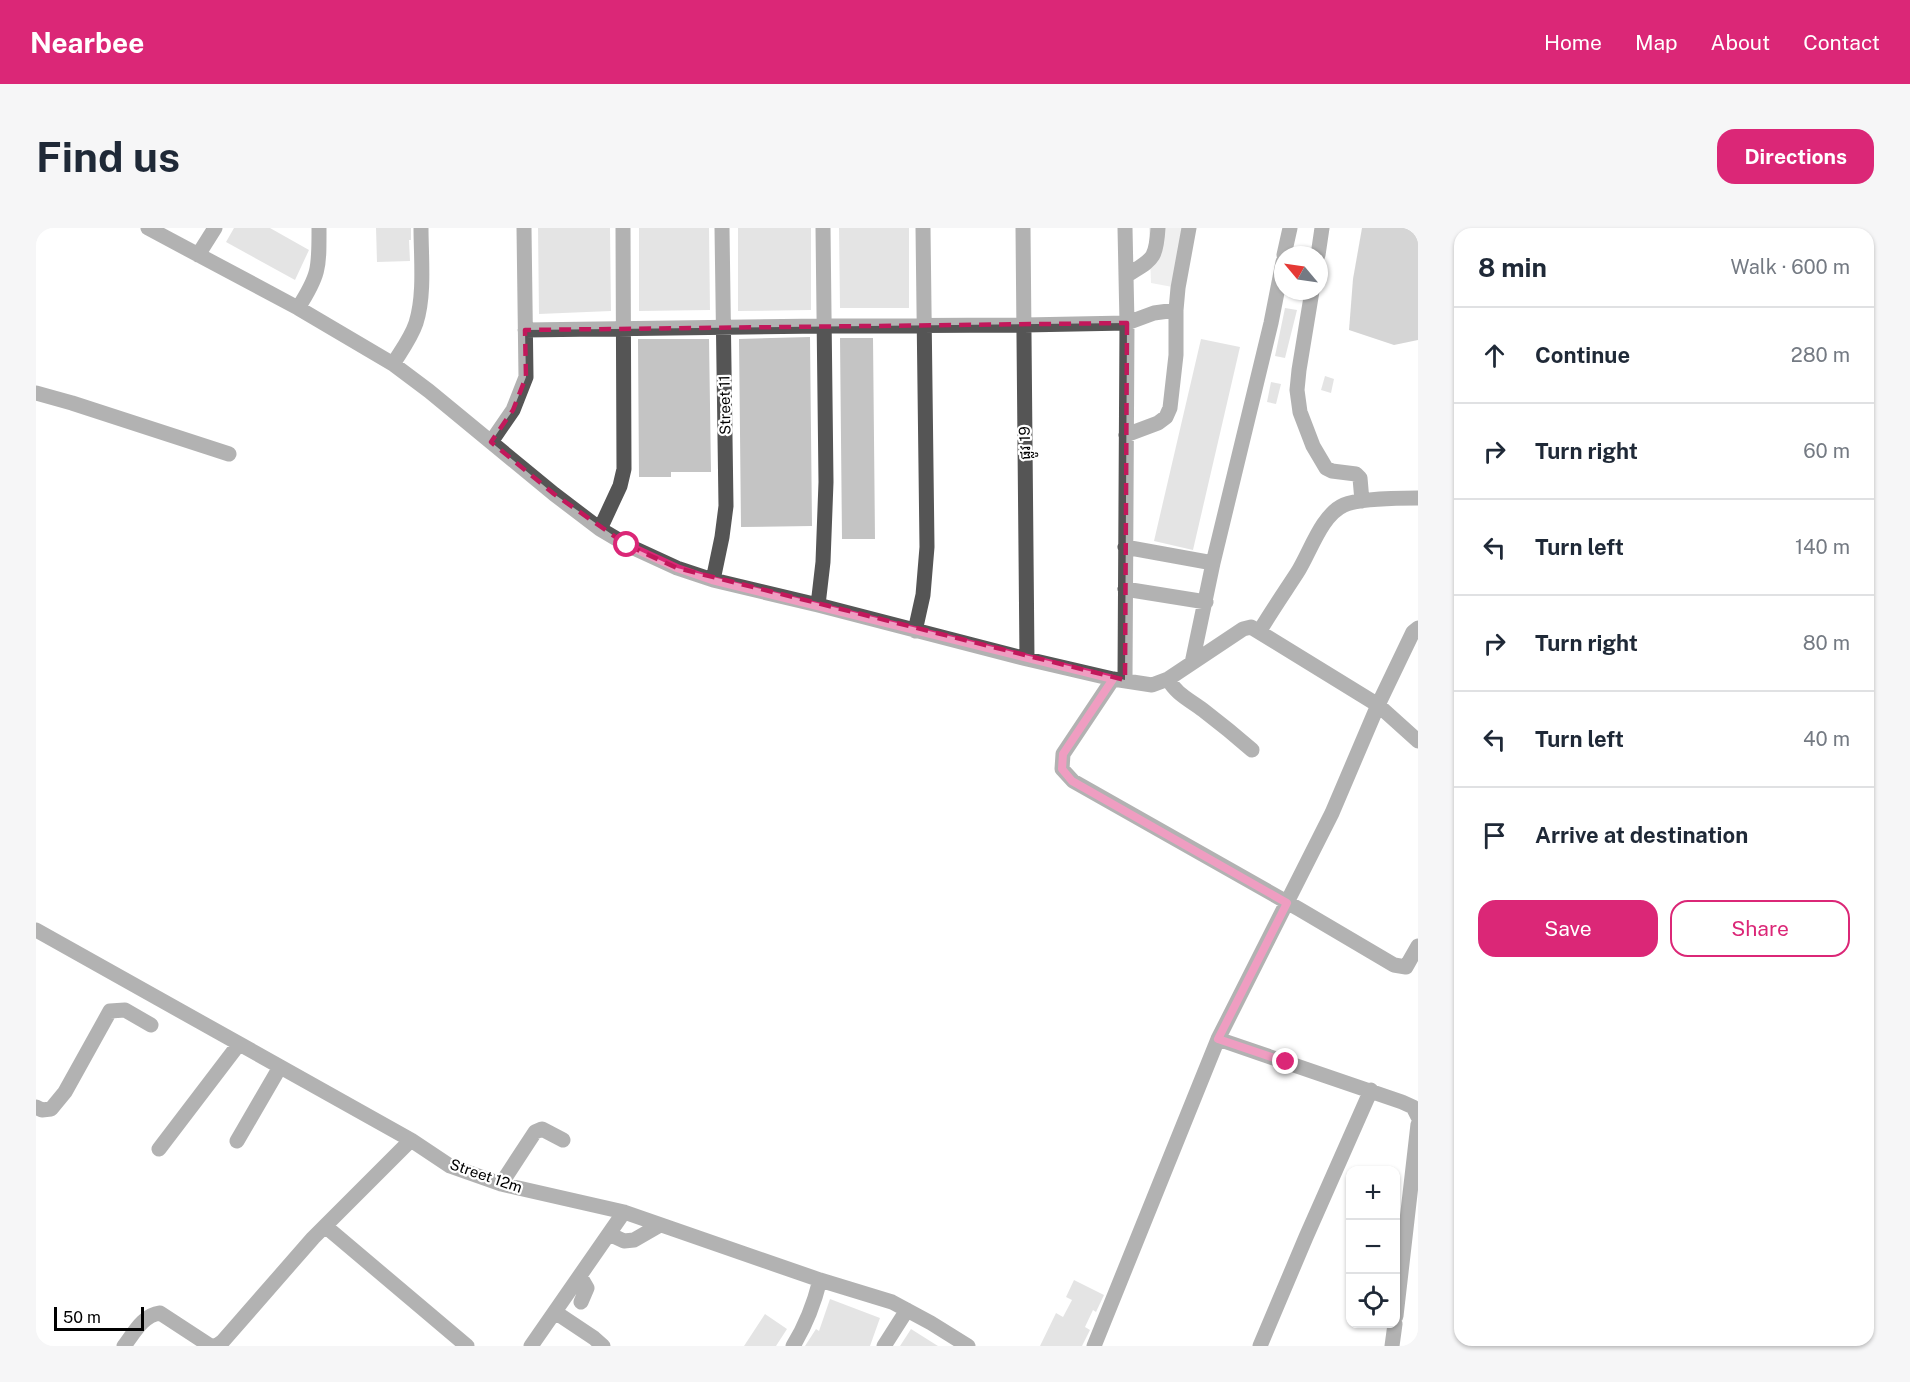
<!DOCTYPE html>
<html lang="en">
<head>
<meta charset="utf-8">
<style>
	body { margin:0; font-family:"Public Sans","Noto Sans Khmer",sans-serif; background:#f6f6f7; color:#1f2937 }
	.controls { position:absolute; right:18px; bottom:18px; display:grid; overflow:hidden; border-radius:12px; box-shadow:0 2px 4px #0004 }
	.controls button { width:54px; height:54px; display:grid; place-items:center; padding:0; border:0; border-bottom:2px solid #e0e1e3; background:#fff; color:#1f2937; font:30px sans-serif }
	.compass { position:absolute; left:1238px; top:18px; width:54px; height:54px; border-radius:50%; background:#fff; box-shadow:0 2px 4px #0004; rotate:299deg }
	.scale { position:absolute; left:18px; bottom:15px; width:90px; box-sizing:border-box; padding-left:6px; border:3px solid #000; border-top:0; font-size:16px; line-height:21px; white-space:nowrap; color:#000; -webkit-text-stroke:4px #fff; paint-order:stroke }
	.stop { position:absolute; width:18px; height:18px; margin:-14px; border:4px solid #db2777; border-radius:50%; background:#fff }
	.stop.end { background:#db2777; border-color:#fff; box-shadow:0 2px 6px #0008 }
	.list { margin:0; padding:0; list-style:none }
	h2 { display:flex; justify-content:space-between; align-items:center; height:78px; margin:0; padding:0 24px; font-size:26px }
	h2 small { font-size:20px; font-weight:400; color:#747a83 }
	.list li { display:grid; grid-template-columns:39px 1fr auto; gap:18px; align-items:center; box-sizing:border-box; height:96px; padding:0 24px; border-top:2px solid #e0e1e3 }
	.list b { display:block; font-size:22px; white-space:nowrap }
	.list em { font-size:20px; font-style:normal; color:#747a83 }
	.actions { display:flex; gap:12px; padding:18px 24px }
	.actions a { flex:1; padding:14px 0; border:2px solid #db2777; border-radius:18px; text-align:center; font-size:21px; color:#db2777 }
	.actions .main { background:#db2777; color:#fff }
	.icon { flex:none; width:33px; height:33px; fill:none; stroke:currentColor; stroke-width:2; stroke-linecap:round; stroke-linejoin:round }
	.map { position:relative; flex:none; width:1382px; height:1118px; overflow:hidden; border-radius:18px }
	header { display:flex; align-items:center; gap:36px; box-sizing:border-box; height:84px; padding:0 30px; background:#db2777; color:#fff }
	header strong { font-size:28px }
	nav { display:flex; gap:33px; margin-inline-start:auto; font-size:21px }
	.intro { display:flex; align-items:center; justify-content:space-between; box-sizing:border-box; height:144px; padding:0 36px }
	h1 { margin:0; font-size:42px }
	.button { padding:15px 27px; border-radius:18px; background:#db2777; color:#fff; font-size:21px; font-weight:700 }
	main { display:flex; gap:36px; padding:0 36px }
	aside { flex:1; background:#fff; border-radius:18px; box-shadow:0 2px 4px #0004 }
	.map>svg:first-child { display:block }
</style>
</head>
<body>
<header>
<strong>Nearbee</strong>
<nav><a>Home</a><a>Map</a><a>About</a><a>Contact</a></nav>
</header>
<div class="intro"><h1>Find us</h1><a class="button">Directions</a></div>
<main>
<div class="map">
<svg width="1382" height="1118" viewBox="0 0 1382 1118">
	<rect width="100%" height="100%" fill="#fff"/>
	<path fill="#dcdcdc" d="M1113,0H1153L1142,60L1115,55Z"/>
	<path fill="#a3a3a3" d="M1326,0H1382V112L1358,117L1313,102L1317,51Z"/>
	<path fill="#c4c4c4" d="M198,0H234L273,22L259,52L190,14Z
		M340,0H375V12H373L374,33L341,34Z
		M502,0H574L575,83L503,86Z
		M603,0H673L674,82L603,83Z
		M702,0H775V82L702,83Z
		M803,0H873V80H804Z
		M1249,80L1261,82L1249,130L1239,128Z
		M774,109L776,298L705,299L703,111Z
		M804,110H837L839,311H806Z
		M602,111H673L675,244H635V249H603Z
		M1165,111L1204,119L1157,322L1118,313Z
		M1289,148L1298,151L1295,165L1285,162Z
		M1235,154L1245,156L1240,176L1231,174Z
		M1038,1052L1068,1067L1060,1084L1057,1082L1049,1099L1054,1102L1046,1118H1004L1020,1085L1027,1089L1036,1072L1030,1069Z
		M794,1071L844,1090L834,1118H769L780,1101L783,1103Z
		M729,1086L751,1101L740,1118H708Z
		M875,1101L902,1118H864Z"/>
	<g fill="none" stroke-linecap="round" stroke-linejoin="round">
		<path stroke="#555" stroke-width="15" d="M112,0L262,80L357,136L393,163L518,266L564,301L591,317L641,340L677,352L782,377L991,431L1077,451L1116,457L1132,451L1207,401L1215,399L1342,477L1382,513
			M987,0L991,431
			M1089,0L1091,95L1089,452
			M162,27L179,0
			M1248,27L1254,0
			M1282,27L1286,0
			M1090,48C1116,31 1120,33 1122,0
			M1276,63L1263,142L1261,162L1264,184L1277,218L1290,240L1296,243L1320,246L1324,250L1326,273
			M262,80C284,46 283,39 283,0
			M489,102L787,98L988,97L1091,95L1118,85L1140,82
			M357,136C365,123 375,110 380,95C389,67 385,29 385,0
			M0,165L36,175L193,226
			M1090,207L1122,195L1130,189L1134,180L1140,127V82L1142,60L1153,0
			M455,214L477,182L490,149L488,0
			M564,301L584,258L588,241L587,0
			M1089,319L1177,335
			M677,352L686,309L690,278L686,0
			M1089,361L1170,374
			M782,377L787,334L790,254L787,0
			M879,403L887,367L891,319L887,0
			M1223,404C1235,384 1248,365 1261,345C1274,325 1285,287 1308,277C1324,270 1364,270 1382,270
			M1156,435L1177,335L1235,95L1247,34
			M1077,451L1027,526L1026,541L1037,553L1263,681L1358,737L1370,739L1382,718
			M1132,451C1140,466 1154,472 1167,482C1184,495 1200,508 1216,522
			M0,702L375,912L414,938L465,956L588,984L784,1052L856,1074L895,1095L932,1118
			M1182,811L1366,874L1377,879L1382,889
			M0,879L6,882L15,881L29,864L74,783L89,782L115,797
			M201,913L244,839
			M123,921L203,816
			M465,956L499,904L506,901L527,912
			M289,998L431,1118
			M573,1006L588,1013L598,1012L624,997
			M544,1048L551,1060L545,1074
			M519,1084L558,1110L567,1118
			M1360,1088L1382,896
			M88,1118C98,1105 107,1087 124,1085L173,1117L177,1118
			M180,1118L187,1113L277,1010L375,912
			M495,1118L588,984
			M757,1118C770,1097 778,1076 784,1052
			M848,1118L871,1082
			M1058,1118L1182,811L1296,585L1342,477L1377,404L1382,400
			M1224,1118L1270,1009L1335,862
			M1356,1118L1359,1096"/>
	</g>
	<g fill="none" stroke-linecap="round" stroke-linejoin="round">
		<path stroke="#db2777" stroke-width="8" d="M591,317L641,340L676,352L1077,451L1027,526L1026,541L1036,553L1251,675L1182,811L1250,834"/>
	</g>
	<path d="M0 0H1382V1118H0ZM1091,95L1089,452L641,340L591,317L518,266L455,214L477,182L490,149L489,102Z" fill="#fff" fill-opacity=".55" fill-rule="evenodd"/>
	<path fill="none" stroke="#c2185b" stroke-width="4.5" stroke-dasharray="12 8" stroke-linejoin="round" d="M1091,95L1089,452L641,340L591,317L518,266L455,214L477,182L490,149L489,102Z"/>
	<g text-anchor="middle" stroke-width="4.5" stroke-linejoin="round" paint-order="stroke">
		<g font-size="15" fill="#000" stroke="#fff">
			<text transform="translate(689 177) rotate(-91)" y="5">Street 11</text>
			<text transform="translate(989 215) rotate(-91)" y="5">ផ្លូវ 19</text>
			<text transform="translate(450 948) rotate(19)" y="5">Street 12m</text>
		</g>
	</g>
</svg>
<div class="controls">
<button>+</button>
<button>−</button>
<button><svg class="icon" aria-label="locate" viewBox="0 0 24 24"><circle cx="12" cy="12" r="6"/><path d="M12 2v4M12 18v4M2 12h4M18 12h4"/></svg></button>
</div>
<svg class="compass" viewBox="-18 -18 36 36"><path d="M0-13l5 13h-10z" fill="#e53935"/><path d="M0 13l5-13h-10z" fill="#747a83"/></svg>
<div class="scale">50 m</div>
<div class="stop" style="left:591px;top:317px"></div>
<div class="stop end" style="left:1250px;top:834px"></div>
</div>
<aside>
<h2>8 min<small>Walk · 600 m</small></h2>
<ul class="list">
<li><svg class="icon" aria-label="ahead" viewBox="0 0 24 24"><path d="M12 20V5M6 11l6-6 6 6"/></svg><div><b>Continue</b></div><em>280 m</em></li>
<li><svg class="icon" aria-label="right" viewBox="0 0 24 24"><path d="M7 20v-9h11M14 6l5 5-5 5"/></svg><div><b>Turn right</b></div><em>60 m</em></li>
<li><svg class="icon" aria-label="left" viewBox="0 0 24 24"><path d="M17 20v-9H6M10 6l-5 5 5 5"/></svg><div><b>Turn left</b></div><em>140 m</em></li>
<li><svg class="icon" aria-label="right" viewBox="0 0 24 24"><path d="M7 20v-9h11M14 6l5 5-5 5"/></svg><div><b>Turn right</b></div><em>80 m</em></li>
<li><svg class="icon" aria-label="left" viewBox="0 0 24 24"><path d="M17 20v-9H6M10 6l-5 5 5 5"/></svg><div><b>Turn left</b></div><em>40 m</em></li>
<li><svg class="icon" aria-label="arrive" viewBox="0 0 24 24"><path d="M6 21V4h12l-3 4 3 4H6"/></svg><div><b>Arrive at destination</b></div></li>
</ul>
<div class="actions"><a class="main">Save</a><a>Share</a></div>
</aside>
</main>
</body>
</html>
